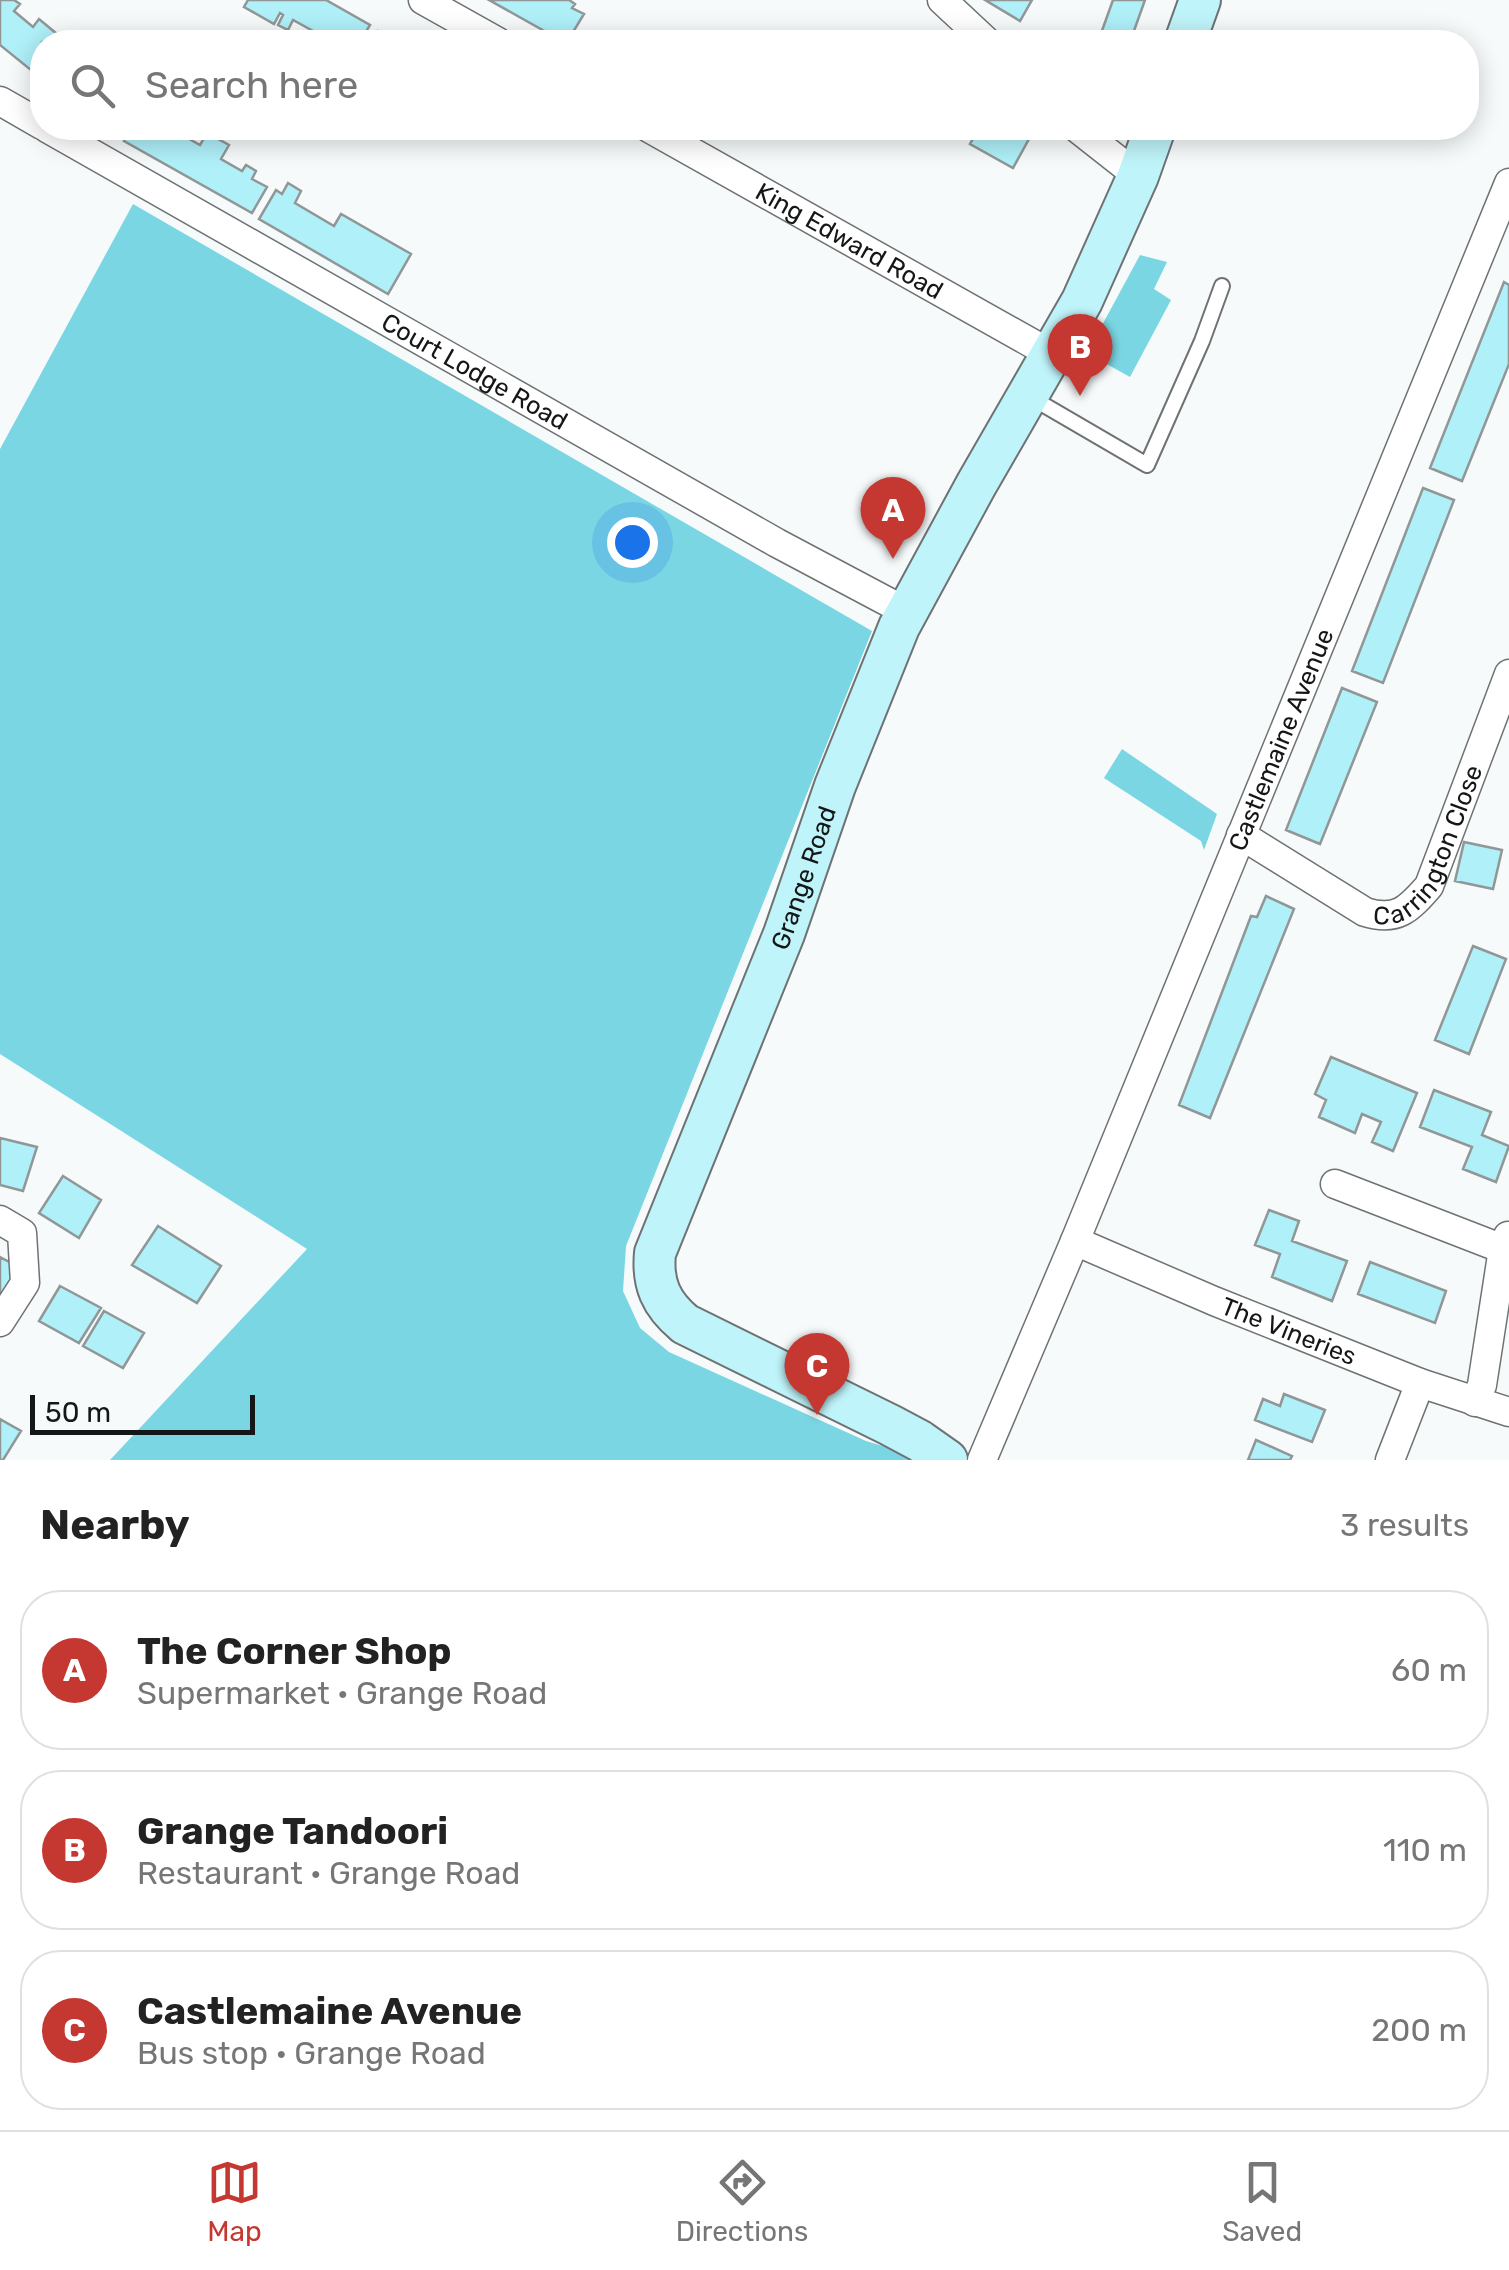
<!DOCTYPE html>
<html lang="en">
<head>
<meta charset="utf-8">
<style>
	body { margin:0; font-family:Rubik,sans-serif; background:#f2f2f2; color:#222 }
	.scale { position:absolute; left:30px; bottom:25px; width:225px; box-sizing:border-box; padding-left:10px; border:5px solid #151616; border-top:0; font-size:28px; line-height:35px; white-space:nowrap; color:#151616; -webkit-text-stroke:8px #f6fafb; paint-order:stroke }
	.you { position:absolute; left:632px; top:542px; width:35px; height:35px; margin:-25px; border:8px solid #fff; border-radius:50%; background:#1a73e8; box-shadow:0 0 0 15px #1a73e833 }
	.badge { display:grid; place-items:center; width:65px; height:65px; border-radius:50%; background:#c53731; color:#fff; font-size:32px; font-weight:700 }
	.pin { position:absolute; translate:-50% -82px; filter:drop-shadow(0 2px 5px #0008) }
	.pin::after { content:''; position:absolute; top:52px; width:35px; height:30px; background:inherit; clip-path:polygon(0 0,100% 0,50% 100%) }
	.list { margin:0; padding:0; list-style:none }
	h2 { display:flex; justify-content:space-between; align-items:center; height:130px; margin:0; padding:0 40px; font-size:42px }
	h2 small { font-size:32px; font-weight:400; color:#767676 }
	.list li { display:grid; grid-template-columns:65px 1fr auto; gap:30px; align-items:center; box-sizing:border-box; height:160px; margin:0 20px 20px; padding:0 20px; border:2px solid #e0e0e0; border-radius:40px }
	.list b { display:block; font-size:38px; white-space:nowrap }
	.list p { margin:0; font-size:32px; white-space:nowrap; color:#767676 }
	.list em { font-size:32px; font-style:normal; color:#767676 }
	.icon { flex:none; width:55px; height:55px; fill:none; stroke:currentColor; stroke-width:2; stroke-linecap:round; stroke-linejoin:round }
	.map { position:relative; flex:none; width:1509px; height:1460px; overflow:hidden }
	.search { position:absolute; background:#fff; box-shadow:0 5px 25px #0003; left:30px; right:30px; top:30px; height:110px; display:flex; align-items:center; gap:25px; box-sizing:border-box; padding:0 35px; border-radius:40px; color:#767676; font-size:38px }
	.sheet { height:670px; background:#fff }
	nav { display:flex; justify-content:space-around; align-items:center; box-sizing:border-box; height:140px; border-top:2px solid #e0e0e0; background:#fff; font-size:28px; color:#767676 }
	nav a { display:grid; justify-items:center; gap:5px }
	nav .on { color:#c53731 }
	.map>svg:first-child { display:block }
</style>
</head>
<body>
<div class="map">
<svg width="1509" height="1460" viewBox="0 0 1509 1460">
	<rect width="100%" height="100%" fill="#f6fafb"/>
	<path fill="#7bd6e3" d="M133,204L872,631L626,1246L623,1291L640,1328L669,1352L866,1441L910,1454L917,1460H110L307,1249L0,1054V449Z
		M1140,255L1167,262L1154,289L1171,300L1130,377L1087,353Z
		M1122,749L1217,814L1204,850L1201,841L1104,778Z"/>
	<path fill="#aff0f9" stroke="#919696" stroke-width="2.5" d="M0,0H14L20,4L14,11L33,27L39,19L57,34L51,41L53,42H42V79L0,45Z
		M248,0H326L370,25L360,42H333L293,20L288,30L278,25L283,15L280,13L274,24L244,7Z
		M489,0H569L575,4L572,8L584,14L567,42H564Z
		M985,0H1032L1020,21Z
		M1113,0H1145L1130,42H1080L1083,36L1099,39Z
		M378,31L399,42H372Z
		M132,128H173L172,129L200,145L207,133L229,145L221,159L242,171L246,165L256,171L252,179L267,187L252,213L124,141Z
		M979,128H1035L1013,168L970,144Z
		M288,183L301,191L295,203L334,226L341,214L411,254L388,294L259,219L276,190L282,194Z
		M1504,282L1509,285V364L1462,481L1430,468Z
		M1423,488L1454,500L1383,683L1352,671Z
		M1342,688L1377,702L1320,844L1286,830Z
		M1464,842L1502,850L1493,889L1455,881Z
		M1266,896L1294,909L1210,1118L1179,1105L1251,916L1257,917Z
		M1473,946L1506,959L1469,1054L1435,1040Z
		M1331,1057L1417,1093L1393,1151L1372,1142L1381,1122L1362,1114L1355,1133L1319,1117L1326,1100L1315,1094Z
		M1434,1090L1491,1112L1482,1135L1509,1146L1496,1182L1463,1169L1472,1147L1420,1127Z
		M0,1138L37,1147L23,1191L0,1185Z
		M63,1176L101,1200L79,1238L39,1213Z
		M1269,1210L1299,1221L1292,1241L1347,1261L1332,1301L1272,1277L1280,1254L1255,1245Z
		M158,1226L221,1266L197,1303L132,1265Z
		M0,1257L19,1267L0,1298Z
		M1370,1262L1446,1291L1435,1323L1358,1294Z
		M60,1286L101,1308L79,1343L39,1321Z
		M104,1311L144,1333L123,1368L83,1346Z
		M1284,1394L1325,1410L1312,1442L1255,1420L1263,1399L1280,1406Z
		M0,1419L21,1431L3,1460H0Z
		M1256,1440L1292,1456L1290,1460H1248Z"/>
	<g fill="none" stroke-linecap="round" stroke-linejoin="round">
		<defs>
			<path id="lane" d="M1032,398L1147,465L1202,341L1222,286"/>
			<g id="street">
				<path d="M423,0L498,42"/>
				<path d="M942,0L987,42"/>
				<path d="M0,101L42,125"/>
				<path id="s1" d="M47,128L777,543L907,612"/>
				<path id="s2" d="M649,128L1051,354"/>
				<path d="M1077,128L1138,176"/>
				<path id="s3" d="M1241,835L1365,912C1397,922 1409,909 1429,886L1509,674"/>
				<path d="M1335,1184L1503,1249"/>
				<path d="M0,1220L22,1233L25,1283L0,1322"/>
				<path id="s4" d="M1075,1241L1214,1301L1420,1383L1509,1412"/>
				<path d="M1475,1402L1482,1385L1503,1249L1508,1236"/>
				<path id="s5" d="M982,1460L1075,1241L1509,183"/>
				<path d="M1390,1460L1420,1383"/>
			</g>
			<g id="secondary">
				<path d="M1185,42L1200,0"/>
				<path id="s6" d="M947,1460L920,1441L890,1425L685,1324C661,1304 652,1284 655,1253L784,934L835,786L899,627L976,485L1082,301L1138,176L1155,128"/>
			</g>
		</defs>
		<use href="#lane" stroke="#6f7273" stroke-width="18"/>
		<use href="#street" stroke="#6f7273" stroke-width="31"/>
		<use href="#secondary" stroke="#6f7273" stroke-width="44"/>
		<use href="#lane" stroke="#fff" stroke-width="14"/>
		<use href="#street" stroke="#fff" stroke-width="28"/>
		<use href="#secondary" stroke="#bff4fa" stroke-width="40"/>
	</g>
	<g text-anchor="middle" stroke-width="8" stroke-linejoin="round" paint-order="stroke">
		<g font-size="25" fill="#151616" stroke="#f6fafb">
			<text dy="9" stroke="none"><textPath href="#s2" startOffset="230">King Edward Road</textPath></text>
			<text dy="9" stroke="none"><textPath href="#s1" startOffset="492">Court Lodge Road</textPath></text>
			<text dy="9" stroke="none"><textPath href="#s5" startOffset="780">Castlemaine Avenue</textPath></text>
			<text dy="9" stroke="none"><textPath href="#s3" startOffset="252">Carrington Close</textPath></text>
			<text dy="9" stroke="none"><textPath href="#s6" startOffset="780">Grange Road</textPath></text>
			<text dy="9" stroke="none"><textPath href="#s4" startOffset="232">The Vineries</textPath></text>
		</g>
	</g>
</svg>
<div class="scale">50 m</div>
<div class="you"></div>
<div class="pin badge" style="left:893px;top:559px">A</div>
<div class="pin badge" style="left:1080px;top:396px">B</div>
<div class="pin badge" style="left:817px;top:1415px">C</div>
<div class="search"><svg class="icon" aria-label="search" viewBox="0 0 24 24"><circle cx="10" cy="10" r="6"/><path d="M15 15l6 6"/></svg>Search here</div>
</div>
<section class="sheet">
<h2>Nearby<small>3 results</small></h2>
<ul class="list">
<li><span class="badge">A</span><div><b>The Corner Shop</b><p>Supermarket · Grange Road</p></div><em>60 m</em></li>
<li><span class="badge">B</span><div><b>Grange Tandoori</b><p>Restaurant · Grange Road</p></div><em>110 m</em></li>
<li><span class="badge">C</span><div><b>Castlemaine Avenue</b><p>Bus stop · Grange Road</p></div><em>200 m</em></li>
</ul>
</section>
<nav>
<a class="on"><svg class="icon" aria-label="map" viewBox="0 0 24 24"><path d="M3 6l6-2 6 2 6-2v14l-6 2-6-2-6 2zM9 4v14M15 6v14"/></svg>Map</a>
<a><svg class="icon" aria-label="directions" viewBox="0 0 24 24"><path d="M12 3l9 9-9 9-9-9zM9 14v-3h6M13 9l2 2-2 2"/></svg>Directions</a>
<a><svg class="icon" aria-label="saved" viewBox="0 0 24 24"><path d="M7 4h10v16l-5-4-5 4z"/></svg>Saved</a>
</nav>
</body>
</html>
